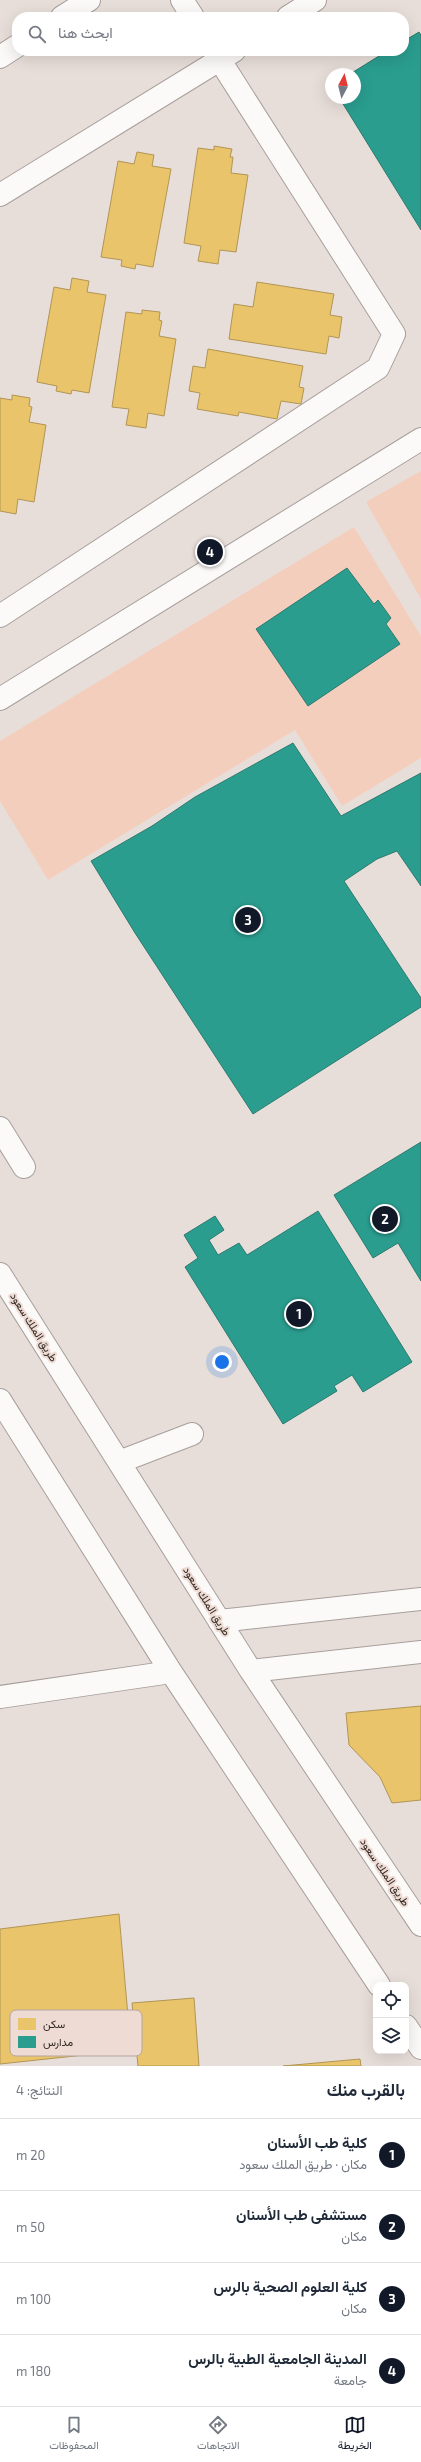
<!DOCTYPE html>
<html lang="ar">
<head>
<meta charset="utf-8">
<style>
	body { margin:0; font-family:"Exo 2",Vazirmatn,sans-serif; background:#f6f6f7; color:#1f2937; direction:rtl }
	.controls { position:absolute; right:12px; bottom:12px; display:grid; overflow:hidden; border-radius:8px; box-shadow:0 4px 16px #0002 }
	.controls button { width:36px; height:36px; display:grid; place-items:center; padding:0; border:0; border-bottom:1px solid #e0e1e3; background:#fff; color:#1f2937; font:20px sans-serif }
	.compass { position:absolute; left:325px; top:68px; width:36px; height:36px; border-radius:50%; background:#fff; box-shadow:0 4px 16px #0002; rotate:7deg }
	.you { position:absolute; left:222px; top:1362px; width:14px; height:14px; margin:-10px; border:3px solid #fff; border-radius:50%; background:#1a73e8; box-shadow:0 0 0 6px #1a73e833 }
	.badge { display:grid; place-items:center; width:26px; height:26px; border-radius:50%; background:#111827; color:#fff; font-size:13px; font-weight:700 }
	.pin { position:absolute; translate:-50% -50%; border:2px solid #fff; box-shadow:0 1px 4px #0006 }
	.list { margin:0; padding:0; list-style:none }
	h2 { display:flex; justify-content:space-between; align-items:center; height:52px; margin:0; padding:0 16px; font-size:17px }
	h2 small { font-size:13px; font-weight:400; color:#747a83 }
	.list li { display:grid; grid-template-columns:26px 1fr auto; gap:12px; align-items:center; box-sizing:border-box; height:72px; padding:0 16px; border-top:1px solid #e0e1e3 }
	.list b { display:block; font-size:15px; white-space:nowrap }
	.list p { margin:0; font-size:13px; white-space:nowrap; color:#747a83 }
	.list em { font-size:13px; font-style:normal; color:#747a83 }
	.icon { flex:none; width:22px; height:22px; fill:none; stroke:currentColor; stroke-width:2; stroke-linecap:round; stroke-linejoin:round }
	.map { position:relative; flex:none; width:421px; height:2066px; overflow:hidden; direction:ltr }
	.search { position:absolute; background:#fff; box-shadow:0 4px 16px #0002; left:12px; right:12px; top:12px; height:44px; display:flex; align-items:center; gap:10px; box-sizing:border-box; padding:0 14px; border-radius:16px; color:#747a83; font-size:15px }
	.sheet { height:340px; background:#fff }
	nav { display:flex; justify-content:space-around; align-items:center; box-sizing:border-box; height:56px; border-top:1px solid #e0e1e3; background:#fff; font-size:11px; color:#747a83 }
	nav a { display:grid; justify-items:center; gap:2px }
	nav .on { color:#111827 }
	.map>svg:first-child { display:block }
</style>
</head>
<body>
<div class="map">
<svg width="421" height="2066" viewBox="0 0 421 2066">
	<rect width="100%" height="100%" fill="#e8ded9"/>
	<path fill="#f4cebd" d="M421,471V599L366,502Z
		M354,527L421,636V758L342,806L295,730L48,880L0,801V741Z"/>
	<path fill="#e9c46a" stroke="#b19555" d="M214,146L232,149L230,157H233L231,173L248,175L236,252L220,250L218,264L198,261L201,246L184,243L198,148L214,150Z
		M137,152L154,155L152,166L171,169L153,267L136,264L135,269L121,266L122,260L101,257L118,161L134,164Z
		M72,278L89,281L87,292L106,295L89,393L72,390L71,394L56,391L57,386L37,382L54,287L70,290Z
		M257,282L334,294L330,315L342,317L339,338L329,336L326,354L229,339L234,304L253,307Z
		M142,310L160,312L159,320L162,321L159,336L176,339L164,416L148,413L146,428L126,425L129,409L112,407L126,312L142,314Z
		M208,349L303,366L299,387L304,388L301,404L281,401L277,419L239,412L238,416L197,409L200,393L189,391L193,366L205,368Z
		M12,395L30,398L29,406L32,407L29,422L46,425L34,502L18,499L16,514L0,511V398L12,400Z
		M421,1706V1800L392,1803L380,1777L349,1745L346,1713Z
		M119,1914L131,2050L0,2064V1929Z
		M194,1998L199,2066H138L132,2003Z
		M360,2059L361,2066H283Z"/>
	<path fill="#2a9d8f" stroke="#2c7a6f" d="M419,32L421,35V230L340,99L355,98V74H350L387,51H404V41Z
		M347,568L374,604L378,600L391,618L386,624L400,644L308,706L256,629Z
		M293,743L341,816L421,773V886L397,851L377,859L344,881L421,998V1007L253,1114L135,933L91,861L152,826L195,797Z
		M421,1142V1281L398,1243L373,1258L334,1195Z
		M318,1211L412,1362L363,1392L352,1375L334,1386L337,1391L283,1424L185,1267L198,1258L184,1235L215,1216L224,1230L209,1240L218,1255L239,1243L247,1255Z"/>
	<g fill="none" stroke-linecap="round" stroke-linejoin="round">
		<defs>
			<path id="minor" d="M182,0L193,17
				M62,17L89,0
				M288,17L315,0
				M0,57L17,46
				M0,195L234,51
				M0,616L378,368L394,334L214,51
				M0,699L421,439
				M0,1128L24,1167
				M0,1274L251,1671L421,1925
				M0,1400L171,1672L379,1985
				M119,1462L192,1434
				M219,1621L421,1599
				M251,1671L421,1652
				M0,1697L171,1672
				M406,2026L421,2048"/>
		</defs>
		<use href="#minor" stroke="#a79f9b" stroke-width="24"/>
		<use href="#minor" stroke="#fcfaf9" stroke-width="22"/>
	</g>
	<g text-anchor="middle" stroke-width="4" stroke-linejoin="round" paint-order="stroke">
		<g font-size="11" fill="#2f2825" stroke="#eedbd3">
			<text transform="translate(34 1327) rotate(58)" y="4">طريق الملك سعود</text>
			<text transform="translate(207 1601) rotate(58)" y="4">طريق الملك سعود</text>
			<text transform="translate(385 1872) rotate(56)" y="4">طريق الملك سعود</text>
		</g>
	</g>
	<rect x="10" y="2010" width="132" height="46" rx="6" fill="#eedbd3" stroke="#b5a59f" stroke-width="1"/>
	<rect x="18" y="2018" width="18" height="12" fill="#e9c46a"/>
	<rect x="18" y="2036" width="18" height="12" fill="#2a9d8f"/>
	<g font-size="11" fill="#2f2825">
		<text x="43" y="2028">سكن</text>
		<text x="43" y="2046">مدارس</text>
	</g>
</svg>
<div class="controls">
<button><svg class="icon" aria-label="locate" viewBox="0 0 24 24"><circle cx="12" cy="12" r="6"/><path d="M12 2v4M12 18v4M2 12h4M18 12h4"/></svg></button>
<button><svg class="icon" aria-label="layers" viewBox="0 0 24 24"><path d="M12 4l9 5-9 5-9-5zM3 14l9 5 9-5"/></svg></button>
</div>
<svg class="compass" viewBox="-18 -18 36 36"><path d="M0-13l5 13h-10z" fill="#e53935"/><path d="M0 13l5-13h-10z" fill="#747a83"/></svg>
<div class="you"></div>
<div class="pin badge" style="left:299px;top:1314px">1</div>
<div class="pin badge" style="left:385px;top:1219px">2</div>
<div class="pin badge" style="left:248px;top:920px">3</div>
<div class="pin badge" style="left:210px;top:552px">4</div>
<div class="search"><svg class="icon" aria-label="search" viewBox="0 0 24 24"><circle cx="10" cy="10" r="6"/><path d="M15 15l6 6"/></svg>ابحث هنا</div>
</div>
<section class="sheet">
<h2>بالقرب منك<small>النتائج: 4</small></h2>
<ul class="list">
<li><span class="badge">1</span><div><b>كلية طب الأسنان</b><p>مكان · طريق الملك سعود</p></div><em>20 m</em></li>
<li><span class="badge">2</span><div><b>مستشفى طب الأسنان</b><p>مكان</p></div><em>50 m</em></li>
<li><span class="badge">3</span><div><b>كلية العلوم الصحية بالرس</b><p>مكان</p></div><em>100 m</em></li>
<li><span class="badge">4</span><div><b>المدينة الجامعية الطبية بالرس</b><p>جامعة</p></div><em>180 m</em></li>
</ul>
</section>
<nav>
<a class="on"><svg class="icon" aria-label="map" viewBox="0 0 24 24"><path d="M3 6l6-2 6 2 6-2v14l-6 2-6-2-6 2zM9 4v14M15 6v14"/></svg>الخريطة</a>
<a><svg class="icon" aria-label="directions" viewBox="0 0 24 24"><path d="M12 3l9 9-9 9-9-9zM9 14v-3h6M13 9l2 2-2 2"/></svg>الاتجاهات</a>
<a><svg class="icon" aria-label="saved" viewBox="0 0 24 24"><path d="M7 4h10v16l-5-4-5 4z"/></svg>المحفوظات</a>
</nav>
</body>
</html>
